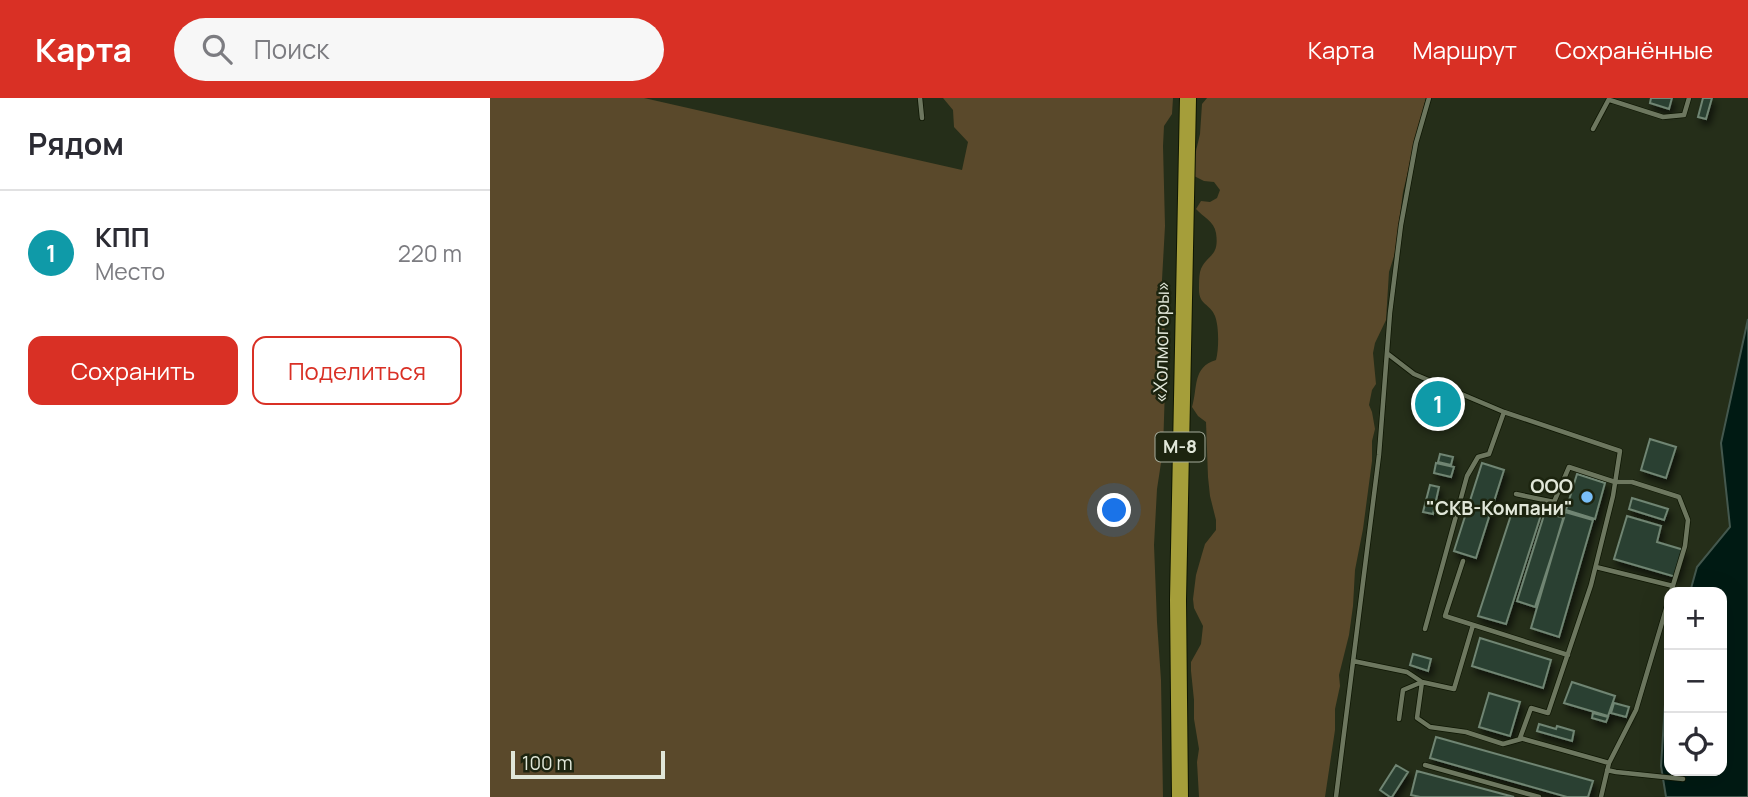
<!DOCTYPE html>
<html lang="ru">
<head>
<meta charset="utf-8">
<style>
	body { margin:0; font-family:Manrope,sans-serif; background:#f7f7f7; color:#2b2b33 }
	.controls { position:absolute; right:21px; bottom:21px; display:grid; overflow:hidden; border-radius:14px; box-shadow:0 7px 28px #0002 }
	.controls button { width:63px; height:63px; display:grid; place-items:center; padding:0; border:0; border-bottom:2px solid #e1e1e2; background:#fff; color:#2b2b33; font:35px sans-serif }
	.scale { position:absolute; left:21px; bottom:18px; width:154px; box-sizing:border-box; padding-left:7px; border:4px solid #e1e7d9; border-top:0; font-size:19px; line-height:24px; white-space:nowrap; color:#e1e7d9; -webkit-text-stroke:5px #1c240f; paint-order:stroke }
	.you { position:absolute; left:625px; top:413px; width:24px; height:24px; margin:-18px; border:5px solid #fff; border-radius:50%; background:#1a73e8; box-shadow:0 0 0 10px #1a73e833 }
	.badge { display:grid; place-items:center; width:46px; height:46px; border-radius:50%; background:#d93025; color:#fff; font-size:23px; font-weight:700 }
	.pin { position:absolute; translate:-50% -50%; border:4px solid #fff; box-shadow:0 2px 7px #0006 }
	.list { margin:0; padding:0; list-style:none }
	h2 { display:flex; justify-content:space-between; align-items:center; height:91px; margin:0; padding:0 28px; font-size:30px }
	h2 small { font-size:23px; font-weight:400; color:#7c7c81 }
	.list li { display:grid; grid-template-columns:46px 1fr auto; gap:21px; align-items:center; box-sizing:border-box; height:126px; padding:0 28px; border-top:2px solid #e1e1e2 }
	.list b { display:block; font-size:26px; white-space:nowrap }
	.list p { margin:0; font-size:23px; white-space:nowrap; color:#7c7c81 }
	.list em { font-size:23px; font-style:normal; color:#7c7c81 }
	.actions { display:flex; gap:14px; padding:21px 28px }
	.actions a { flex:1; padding:16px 0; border:2px solid #d93025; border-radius:14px; text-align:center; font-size:24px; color:#d93025 }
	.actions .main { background:#d93025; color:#fff }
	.icon { flex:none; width:38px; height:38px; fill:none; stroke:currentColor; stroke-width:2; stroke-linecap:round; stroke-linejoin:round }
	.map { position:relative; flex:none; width:1258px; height:699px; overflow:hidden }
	header { display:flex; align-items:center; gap:42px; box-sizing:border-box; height:98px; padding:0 35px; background:#d93025; color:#fff }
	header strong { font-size:33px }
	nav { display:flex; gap:38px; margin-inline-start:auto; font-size:24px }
	.search { width:490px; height:63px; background:#f7f7f7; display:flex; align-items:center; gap:18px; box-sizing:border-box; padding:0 24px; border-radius:38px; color:#7c7c81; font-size:26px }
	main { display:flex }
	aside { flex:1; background:#fff }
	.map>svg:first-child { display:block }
</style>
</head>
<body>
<header>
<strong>Карта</strong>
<div class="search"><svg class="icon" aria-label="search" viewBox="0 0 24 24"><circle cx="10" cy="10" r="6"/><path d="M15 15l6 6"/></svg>Поиск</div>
<nav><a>Карта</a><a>Маршрут</a><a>Сохранённые</a></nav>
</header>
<main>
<aside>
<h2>Рядом<small></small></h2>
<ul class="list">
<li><span class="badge" style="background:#0f9aa8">1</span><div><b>КПП</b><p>Место</p></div><em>220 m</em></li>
</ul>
<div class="actions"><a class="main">Сохранить</a><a>Поделиться</a></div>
</aside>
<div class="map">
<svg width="1258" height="699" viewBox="0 0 1258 699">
	<defs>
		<filter id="shadow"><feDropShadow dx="3" dy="5.5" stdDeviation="3.5" flood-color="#0009"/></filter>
	</defs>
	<rect width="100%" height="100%" fill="#252e19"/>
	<path fill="#5a492b" d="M0,0H154L472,72L478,44L464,29L463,12L453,0H683L682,16L674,28L673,48L675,128L672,182L676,258L673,352L667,391L664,447L667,524L671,582L673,699H0Z
		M717,0H936L913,94L905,155L899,174L896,222L885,245L883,255L886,286L882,292L879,307L882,314L885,331L882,343V363L873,431L865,472L863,508L859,537L849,577L850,588L845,611V632L835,699H709L707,664L709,651L704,621V602L701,573V564L711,546L713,528L704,510L703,501L706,477L712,456L715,446L726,432V422L720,398L718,379L716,324L708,318L702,309C708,290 702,269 726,262C729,251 729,228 725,218C720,205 709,208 709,191C709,186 709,179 710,174C715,156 730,161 726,135C724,123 713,119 706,111L711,103L720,104L727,100L730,92L724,84L714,83L704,78L705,57L710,36L712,6Z"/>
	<path fill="#001a13" stroke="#44584e" stroke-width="2" d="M1258,221V699H1176L1171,668L1177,576L1179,567V673H1232V494H1200L1207,469L1240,429L1231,345Z"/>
	<path fill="#2c4131" stroke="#6f8573" stroke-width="2" filter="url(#shadow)" d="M1161,0H1182L1179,11L1160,5Z
		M1213,0H1222L1216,21L1208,19Z
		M942,293L960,301L953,318L935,311Z
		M1160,341L1186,349L1176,380L1151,372Z
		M950,356L963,359L961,367L948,364Z
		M946,365L964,369L961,379L944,375Z
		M992,365L1014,372L986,460L964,453Z
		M1087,376L1115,385L1105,421L1076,412Z
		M940,387L949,389L943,416L933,414Z
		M1142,400L1178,411L1174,422L1139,411Z
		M1024,408L1051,417L1016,526L988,518Z
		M1055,414L1074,420L1045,509L1027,503Z
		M1075,414L1103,422L1069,539L1041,530Z
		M1137,418L1171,428L1167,444L1194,452L1186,479L1124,461Z
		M990,540L1061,562L1053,590L982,568Z
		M923,556L941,561L938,573L920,567Z
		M1082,584L1125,598L1118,618L1074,605Z
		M999,595L1030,604L1020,638L989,629Z
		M1124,605L1139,609L1136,619L1121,615Z
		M1103,615L1118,619L1116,624L1102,620Z
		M1049,626L1066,631L1067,628L1084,633L1082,643L1047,633Z
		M946,639L1103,683L1098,699H1077L940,660Z
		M906,667L918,674L902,699H900L890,692Z
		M927,673L1024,699H930L921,697Z"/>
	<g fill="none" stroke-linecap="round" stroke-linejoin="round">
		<defs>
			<path id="service" d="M430,0L432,20
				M1120,2L1173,19L1194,17L1199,0
				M1103,31L1119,1
				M898,256L924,276L1014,314L1130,353L1123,398L1101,487L1058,615L1041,610L1030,640L1119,665L1111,699
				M1026,396L1064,404L1079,369L1125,384H1142L1189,399L1198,422L1195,448L1181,494
				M973,463L955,518L1078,557
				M1106,469L1183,488
				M935,531L977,378L988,359L999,356L1014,314
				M863,563L917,574L932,584L927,620L940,629L976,634L1013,646L1031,641
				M909,621L913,592L932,584L964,591L983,527
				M1119,665L1146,612L1179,501
				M935,667L1049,699
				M1117,672L1126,674L1193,681
				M846,699L889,357L900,215L911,127L926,45L939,0"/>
			<path id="trunk" d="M690,699L688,502L698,0"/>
		</defs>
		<use href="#service" stroke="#0e1603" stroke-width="6"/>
		<use href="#trunk" stroke="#0e1603" stroke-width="18"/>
		<use href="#service" stroke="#6d775f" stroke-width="4.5"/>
		<use href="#trunk" stroke="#a59e3a" stroke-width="16"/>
	</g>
	<circle fill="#79bff8" stroke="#1c240f" stroke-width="2.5" cx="1097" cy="399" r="7"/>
	<g text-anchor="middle" stroke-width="5" stroke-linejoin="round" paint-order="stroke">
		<rect fill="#1c240f" stroke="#a6ac9c" stroke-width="2" x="665.5" y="334.5" width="49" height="29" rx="5"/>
		<g font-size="18" font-weight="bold" fill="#e1e7d9">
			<text x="690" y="355">М-8</text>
		</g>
		<g font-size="19" fill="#e1e7d9" stroke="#1c240f">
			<text transform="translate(671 244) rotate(-89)" y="7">«Холмогоры»</text>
		</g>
		<g font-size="19" font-weight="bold" fill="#e1e7d9" stroke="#1c240f" text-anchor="end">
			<text x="1083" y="395">ООО<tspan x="1083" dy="22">"СКВ-Компани"</tspan></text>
		</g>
	</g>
</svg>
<div class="controls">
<button>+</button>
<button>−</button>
<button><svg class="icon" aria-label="locate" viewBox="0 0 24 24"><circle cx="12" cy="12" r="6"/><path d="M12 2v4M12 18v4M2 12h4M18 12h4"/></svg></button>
</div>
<div class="scale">100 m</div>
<div class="you"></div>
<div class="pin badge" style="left:948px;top:306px;background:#0f9aa8">1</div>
</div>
</main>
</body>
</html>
